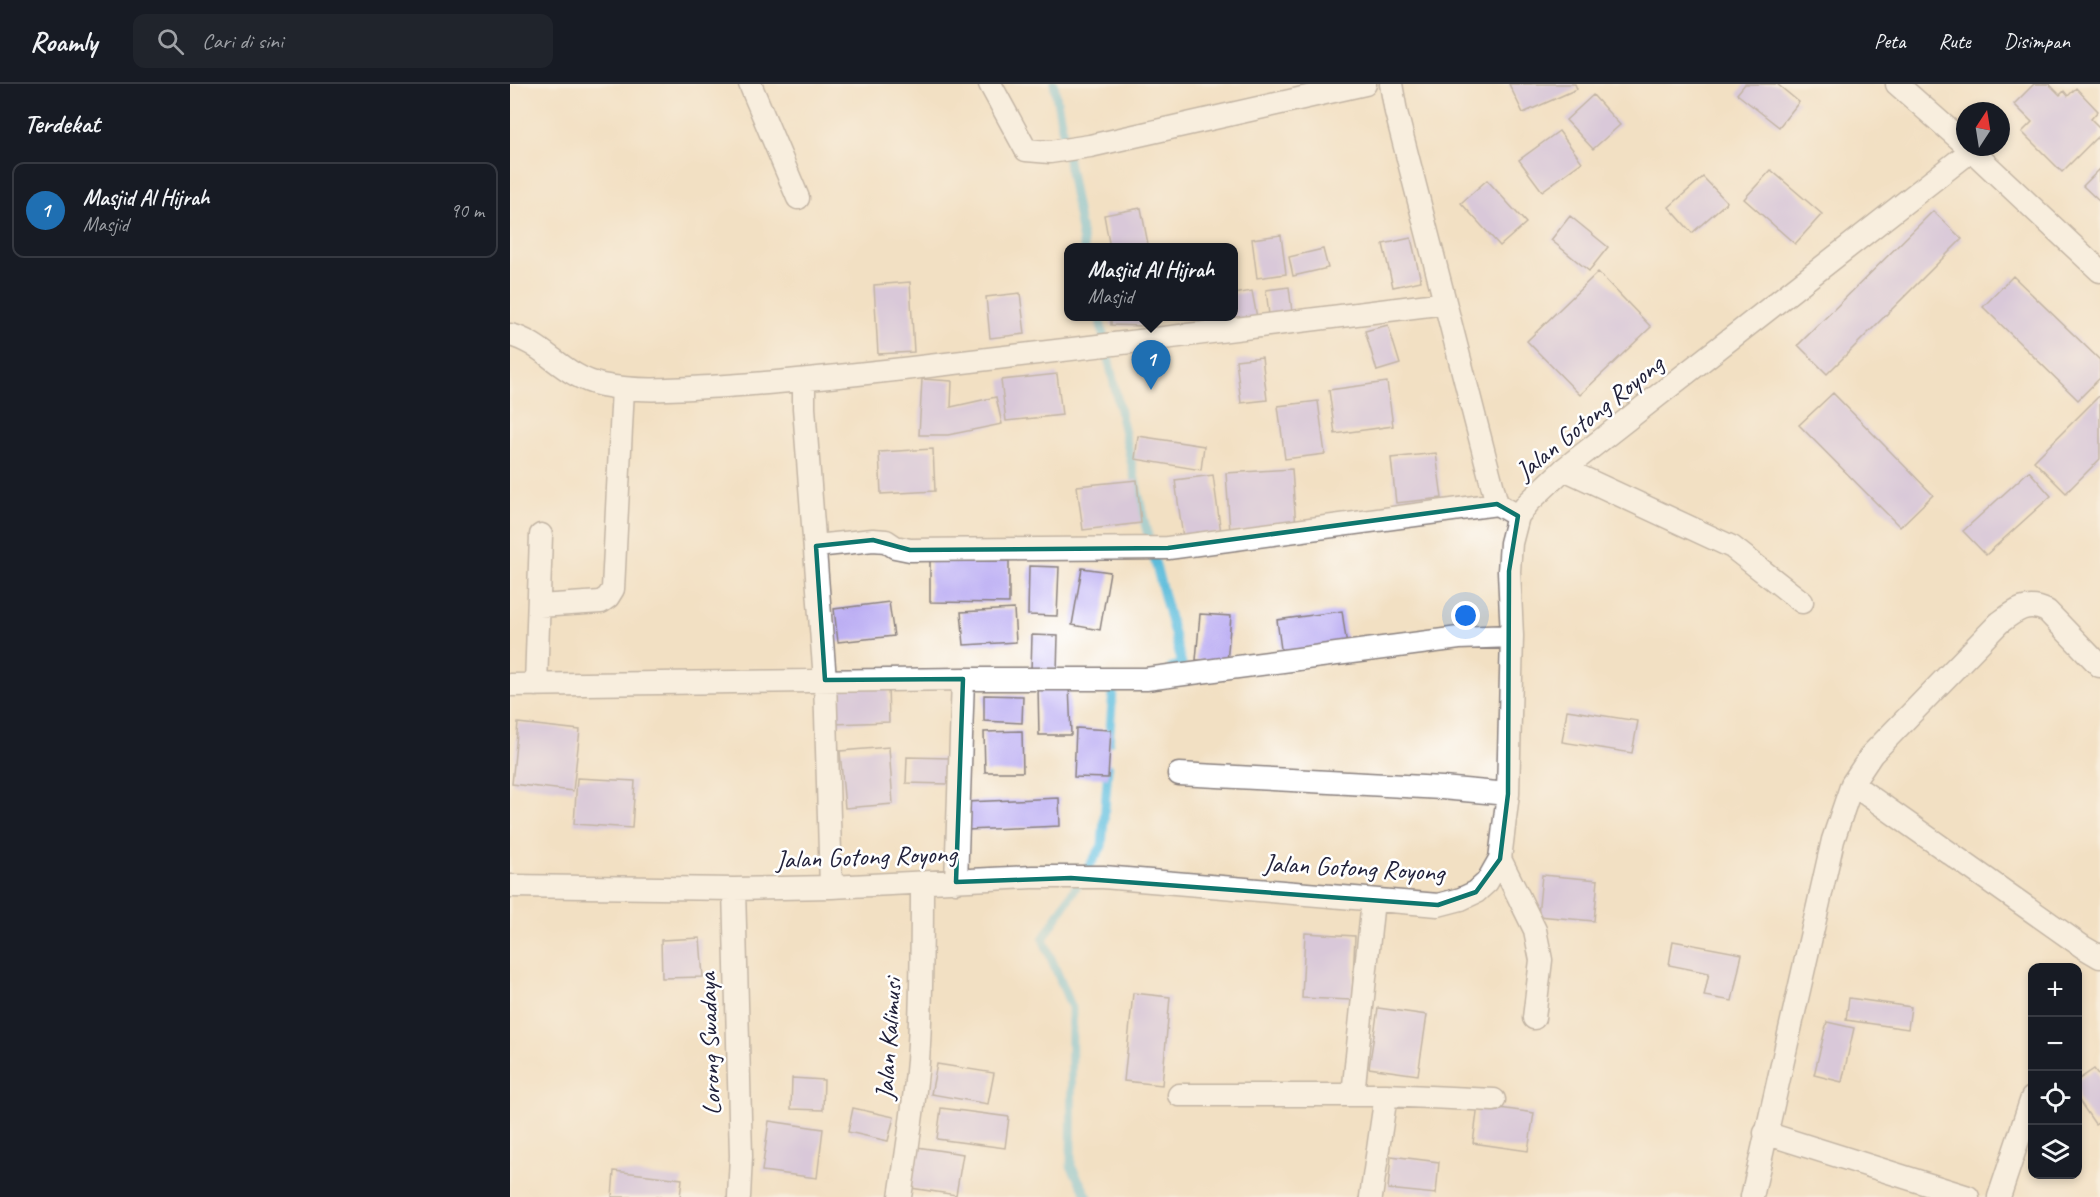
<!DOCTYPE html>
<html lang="id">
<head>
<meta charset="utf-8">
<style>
	body { margin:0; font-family:Caveat,sans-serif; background:#20242c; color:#f1f3f6 }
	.controls { position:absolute; right:18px; bottom:18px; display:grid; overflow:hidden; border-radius:12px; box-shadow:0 3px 9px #0003 }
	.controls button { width:54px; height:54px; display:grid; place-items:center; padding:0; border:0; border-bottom:2px solid #363941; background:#171b24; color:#f1f3f6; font:30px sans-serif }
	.compass { position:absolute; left:1446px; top:18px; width:54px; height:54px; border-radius:50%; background:#171b24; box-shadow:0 3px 9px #0003; rotate:12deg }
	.you { position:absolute; left:956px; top:532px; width:21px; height:21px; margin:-15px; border:4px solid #fff; border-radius:50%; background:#1a73e8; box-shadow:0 0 0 9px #1a73e833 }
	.badge { display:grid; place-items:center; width:39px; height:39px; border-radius:50%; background:#1f6fb2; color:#fff; font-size:20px; font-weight:700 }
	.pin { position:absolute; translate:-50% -50px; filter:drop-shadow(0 2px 3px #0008) }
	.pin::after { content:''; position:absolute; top:32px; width:21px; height:18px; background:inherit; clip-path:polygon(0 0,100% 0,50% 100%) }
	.popup { position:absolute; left:554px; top:159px; width:174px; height:78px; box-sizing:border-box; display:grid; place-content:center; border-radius:12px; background:#171b24; filter:drop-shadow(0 2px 4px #0005); font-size:20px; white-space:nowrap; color:#9ea1a6 }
	.popup b { font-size:22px; color:#f1f3f6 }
	.popup::after { content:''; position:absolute; left:50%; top:100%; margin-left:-12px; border:12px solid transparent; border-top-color:#171b24 }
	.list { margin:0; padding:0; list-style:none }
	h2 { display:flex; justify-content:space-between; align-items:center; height:78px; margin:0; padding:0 24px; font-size:26px }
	h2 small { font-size:20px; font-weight:400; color:#9ea1a6 }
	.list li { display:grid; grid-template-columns:39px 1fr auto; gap:18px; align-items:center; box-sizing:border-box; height:96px; margin:0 12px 12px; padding:0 12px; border:2px solid #363941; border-radius:12px }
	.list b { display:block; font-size:22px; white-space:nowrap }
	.list p { margin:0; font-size:20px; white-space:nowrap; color:#9ea1a6 }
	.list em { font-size:20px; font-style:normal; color:#9ea1a6 }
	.icon { flex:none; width:33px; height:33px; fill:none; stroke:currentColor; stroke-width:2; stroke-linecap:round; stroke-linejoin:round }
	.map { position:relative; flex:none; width:1590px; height:1113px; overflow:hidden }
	header { display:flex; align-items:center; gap:36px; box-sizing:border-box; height:84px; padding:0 30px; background:#171b24; border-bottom:2px solid #363941 }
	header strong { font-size:28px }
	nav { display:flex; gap:33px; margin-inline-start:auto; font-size:21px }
	.search { width:420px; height:54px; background:#20242c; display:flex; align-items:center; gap:15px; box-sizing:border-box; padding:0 21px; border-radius:12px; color:#9ea1a6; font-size:22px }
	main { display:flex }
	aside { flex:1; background:#171b24 }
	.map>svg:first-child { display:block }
</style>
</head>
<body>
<header>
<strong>Roamly</strong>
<div class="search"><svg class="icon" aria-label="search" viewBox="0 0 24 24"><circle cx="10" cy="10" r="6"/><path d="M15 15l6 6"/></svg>Cari di sini</div>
<nav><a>Peta</a><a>Rute</a><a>Disimpan</a></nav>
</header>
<main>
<aside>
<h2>Terdekat<small></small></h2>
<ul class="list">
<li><span class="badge">1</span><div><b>Masjid Al Hijrah</b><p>Masjid</p></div><em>90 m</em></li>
</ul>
</aside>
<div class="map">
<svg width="1590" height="1113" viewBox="0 0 1590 1113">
	<rect width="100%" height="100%" fill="#fff"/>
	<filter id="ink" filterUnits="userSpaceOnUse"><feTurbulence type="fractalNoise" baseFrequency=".0167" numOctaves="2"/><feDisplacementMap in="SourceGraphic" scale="12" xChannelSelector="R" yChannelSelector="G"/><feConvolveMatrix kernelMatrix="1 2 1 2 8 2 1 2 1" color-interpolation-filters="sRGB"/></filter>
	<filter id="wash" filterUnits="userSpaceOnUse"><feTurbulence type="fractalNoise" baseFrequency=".008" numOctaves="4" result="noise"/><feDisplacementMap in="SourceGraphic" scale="24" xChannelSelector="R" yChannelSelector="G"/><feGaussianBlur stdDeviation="1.35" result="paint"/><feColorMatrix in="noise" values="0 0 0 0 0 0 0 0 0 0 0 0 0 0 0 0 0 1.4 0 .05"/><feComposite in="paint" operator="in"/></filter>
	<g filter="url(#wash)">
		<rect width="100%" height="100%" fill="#f2e0c3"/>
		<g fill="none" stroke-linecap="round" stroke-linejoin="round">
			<path stroke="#5cbcda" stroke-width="9" d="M544,0L574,164
				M589,232L634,436L672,580L662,583
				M599,658L604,595
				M578,1113L561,1082L562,924L533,855L592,762L598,684"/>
		</g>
		<g id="blocks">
			<path fill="#baacf3" d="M999,0H1065L1067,5L1013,29Z
				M1235,0H1267L1289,18L1269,43L1227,10Z
				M1524,0H1539L1550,11L1554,7L1558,12L1566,4L1588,27L1581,35L1590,44V50L1552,88L1512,48L1522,38L1504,20Z
				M1083,11L1110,41L1083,65L1056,36Z
				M1049,47L1072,78L1032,107L1009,76Z
				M1590,85V118L1573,102Z
				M1261,86L1312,130L1285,160L1234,115Z
				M1193,93L1217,118L1182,149L1159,123Z
				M977,96L1016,139L990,162L951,119Z
				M631,124L638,160L618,164H600L594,131Z
				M1423,127L1452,155L1317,290L1288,261Z
				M1060,132L1098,163L1079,187L1041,156Z
				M771,151L776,190L747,194L742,155Z
				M901,154L911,197L883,203L873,160Z
				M813,165L818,184L783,192L779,173Z
				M1088,188L1141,243L1070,311L1017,257Z
				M1503,192L1590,276V294L1568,316L1473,223Z
				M400,198L404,268L368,270L364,201Z
				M779,203L783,236L760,239L756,206Z
				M742,207L748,239L705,246L703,232H724V210Z
				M510,209L515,250L480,254L476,213Z
				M601,232H633V242L601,241Z
				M878,241L890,280L867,287L855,247Z
				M752,273L757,316L731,319L726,276Z
				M547,290L552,331L496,337L491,296Z
				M412,295L442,297L441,323L486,313L492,340L438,351H409Z
				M877,298L883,342L825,350L819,306Z
				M1323,309L1423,411L1390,443L1289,341Z
				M1590,311V375L1556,409L1524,377Z
				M808,317L815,370L775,375L768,322Z
				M628,352L694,362L691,386L625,375Z
				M423,365L425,407L371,410L369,368Z
				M926,369L932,414L886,419L881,374Z
				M782,385L786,444L720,448L716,389Z
				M1519,387L1541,412L1476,471L1453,447Z
				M703,391L711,449L673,454L665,396Z
				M627,396L631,439L573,446L567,402Z
				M420,477H499V519L420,518Z
				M519,482L549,483L547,532L518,531Z
				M572,484L600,488L590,546L562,541Z
				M379,518L384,552L328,558L324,525Z
				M504,525L506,558L454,561L451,528Z
				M832,527L837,562L772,572L767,536Z
				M690,530L721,532L717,579L686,576Z
				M522,551L548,552L547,588L521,587Z
				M378,600L379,638L324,640L323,601Z
				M559,601L561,651H529L528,602Z
				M474,611L513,612L512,639L474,637Z
				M1057,626L1128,637L1122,669L1052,658Z
				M8,639L70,646L63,707L2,700Z
				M566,644L601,646L598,694L564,693Z
				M512,647L513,688H475L474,648Z
				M379,663L383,720L335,724L330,667Z
				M397,673L440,674L439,700L396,699Z
				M67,694L125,697L122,744L64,740Z
				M549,714L550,742L457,746L456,718Z
				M1032,791L1088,796L1084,837L1028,832Z
				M795,849L845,852L842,916L792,914Z
				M190,854L193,893L152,894L151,856Z
				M1163,857L1232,870L1222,917L1194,912L1199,889L1159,881Z
				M623,909L660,913L652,1001L614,997Z
				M1339,914L1401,923L1398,945L1336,936Z
				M868,924L917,931L908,991L859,984Z
				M1317,938L1344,944L1332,998L1304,991Z
				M427,980L484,989L478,1020L421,1010Z
				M1584,985L1590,993V1037L1585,1040L1568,1015V996Z
				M282,994L314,996L313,1026L281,1025Z
				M968,1021L1024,1029L1018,1067L963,1059Z
				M343,1024L384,1033L378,1057L338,1048Z
				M431,1024L499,1033L495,1064L427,1055Z
				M259,1037L313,1045L307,1094L252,1087Z
				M407,1063L453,1070L446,1111L401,1104Z
				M881,1072L929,1078L926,1110L878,1105Z
				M104,1087L172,1095L170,1113H102Z"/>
		</g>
	</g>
	<g filter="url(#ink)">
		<use href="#blocks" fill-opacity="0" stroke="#8a817f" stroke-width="1.5"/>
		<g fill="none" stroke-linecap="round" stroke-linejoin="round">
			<defs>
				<path id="street" d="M240,0L288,114
					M480,0L516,66L540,68L580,62L855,0
					M881,0L886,28L987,420
					M1387,0L1455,60
					M1458,63L1590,187
					M0,251C34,259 53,293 92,301C132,309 175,304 216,302C278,298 340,291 402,284C580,263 757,242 935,219
					M294,297V324L315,596L321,803
					M1054,385L1222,463L1292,518
					M306,462L363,456L376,457L385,463L400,466L658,464L987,420L1008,432
					M29,522L91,518L98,513L103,505L113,304
					M0,601L453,595H636L949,554L1002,552
					M26,601L31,451
					M669,690L932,704L998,710
					M1342,700L1573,863L1590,873
					M990,775L1025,846L1031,876L1024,934
					M446,798L453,595
					M0,802L224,805L321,803L522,793H593L928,821L951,815L966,808L977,798L990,775L998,710L1002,552L999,487L1001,459L1008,432L1019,418L1054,385L1462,66
					M224,805L231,1072L229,1113
					M669,1011H843
					M876,1011L984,1016
					M1255,1049L1458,1113
					M390,1113C397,1068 404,1023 408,977C412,918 412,859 412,799
					M861,1113L876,1011H843L863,816
					M1242,1113L1323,756L1342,700L1362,670L1489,539C1505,527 1517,517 1537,527L1590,582
					M1489,1113L1522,1014"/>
			</defs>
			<use href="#street" stroke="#8a817f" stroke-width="25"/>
			<use href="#street" stroke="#fff" stroke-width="22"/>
		</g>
	</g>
	<path d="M0 0H1590V1113H0ZM987,420L1008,432L999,487L998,710L990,775L966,808L928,821L561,794L446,798L453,595L315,596L306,462L363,456L400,466L658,464Z" fill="#f2e0c3" fill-opacity=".55" fill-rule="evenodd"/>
	<path fill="none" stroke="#0f766e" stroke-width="4.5" stroke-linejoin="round" d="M987,420L1008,432L999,487L998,710L990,775L966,808L928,821L561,794L446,798L453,595L315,596L306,462L363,456L400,466L658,464Z"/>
	<g text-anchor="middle" stroke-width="5" stroke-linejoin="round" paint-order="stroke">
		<g font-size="26" fill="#22223b" stroke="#fff">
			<text transform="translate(1079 333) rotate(-39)" y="9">Jalan Gotong Royong</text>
			<text transform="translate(356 772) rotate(-2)" y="9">Jalan Gotong Royong</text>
			<text transform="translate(844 783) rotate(3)" y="9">Jalan Gotong Royong</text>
			<text transform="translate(378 955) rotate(-86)" y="9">Jalan Kalimusi</text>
			<text transform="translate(199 960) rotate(-92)" y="9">Lorong Swadaya</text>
		</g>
	</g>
</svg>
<div class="controls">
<button>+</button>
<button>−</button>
<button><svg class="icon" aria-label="locate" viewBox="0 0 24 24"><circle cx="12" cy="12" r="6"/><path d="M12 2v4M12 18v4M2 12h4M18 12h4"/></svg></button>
<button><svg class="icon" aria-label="layers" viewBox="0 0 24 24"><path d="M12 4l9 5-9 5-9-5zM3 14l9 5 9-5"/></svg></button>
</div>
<svg class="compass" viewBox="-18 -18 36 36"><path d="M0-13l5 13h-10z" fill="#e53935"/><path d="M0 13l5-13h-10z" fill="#9ea1a6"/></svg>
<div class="you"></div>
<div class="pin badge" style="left:641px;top:306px">1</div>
<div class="popup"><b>Masjid Al Hijrah</b>Masjid</div>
</div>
</main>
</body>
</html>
